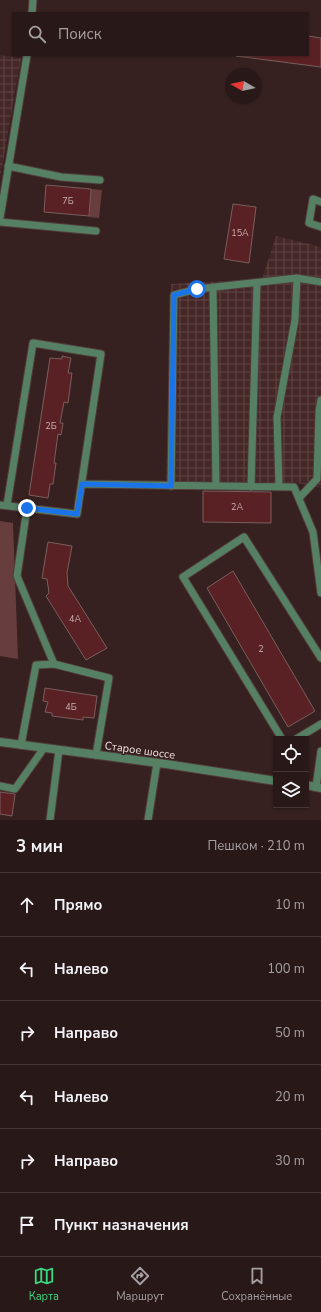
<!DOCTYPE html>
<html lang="ru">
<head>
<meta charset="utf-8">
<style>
	body { margin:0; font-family:"Nunito Sans",sans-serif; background:#352525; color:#f1f3f6 }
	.controls { position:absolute; right:12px; bottom:12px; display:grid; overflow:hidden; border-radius:0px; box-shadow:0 1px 3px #0004 }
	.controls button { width:36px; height:36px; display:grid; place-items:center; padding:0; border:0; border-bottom:1px solid #453737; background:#291818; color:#f1f3f6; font:20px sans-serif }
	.compass { position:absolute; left:225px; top:68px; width:36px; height:36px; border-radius:50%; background:#291818; box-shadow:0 1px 3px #0004; rotate:279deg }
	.stop { position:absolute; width:12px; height:12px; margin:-9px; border:3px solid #1a73e8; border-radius:50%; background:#fff }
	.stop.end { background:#1a73e8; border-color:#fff; box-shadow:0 1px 4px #0008 }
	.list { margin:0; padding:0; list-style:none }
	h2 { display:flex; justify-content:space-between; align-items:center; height:52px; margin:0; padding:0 16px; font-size:17px }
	h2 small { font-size:13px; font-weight:400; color:#a5a0a2 }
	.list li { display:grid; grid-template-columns:26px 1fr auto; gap:12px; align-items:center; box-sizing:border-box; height:64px; padding:0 16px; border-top:1px solid #453737 }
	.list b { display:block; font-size:15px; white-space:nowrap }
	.list em { font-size:13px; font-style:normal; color:#a5a0a2 }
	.icon { flex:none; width:22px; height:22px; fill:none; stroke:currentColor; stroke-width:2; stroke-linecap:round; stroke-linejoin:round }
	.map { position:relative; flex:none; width:321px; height:820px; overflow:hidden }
	.search { position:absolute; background:#291818; box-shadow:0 1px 3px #0004; left:12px; right:12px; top:12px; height:44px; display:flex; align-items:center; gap:10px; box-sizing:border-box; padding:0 14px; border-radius:0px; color:#a5a0a2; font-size:15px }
	.sheet { height:436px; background:#291818 }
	nav { display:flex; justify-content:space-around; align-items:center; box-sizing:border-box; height:56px; border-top:1px solid #453737; background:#291818; font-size:11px; color:#a5a0a2 }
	nav a { display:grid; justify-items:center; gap:2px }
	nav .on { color:#39d87f }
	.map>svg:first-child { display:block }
</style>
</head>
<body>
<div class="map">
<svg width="321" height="820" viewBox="0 0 321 820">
	<defs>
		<pattern id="industrial-grid" width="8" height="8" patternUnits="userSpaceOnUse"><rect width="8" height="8" fill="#452727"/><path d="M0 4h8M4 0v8" fill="none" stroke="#604646"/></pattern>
	</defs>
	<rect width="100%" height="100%" fill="#372020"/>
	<path fill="url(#industrial-grid)" d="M0,55L21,58L0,179Z
		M276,236L321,247V488L297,483L166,481L171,284L262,279Z"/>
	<path fill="#683d3d" d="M91,189L102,190L99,218L89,217Z
		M0,521L13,523L18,659L0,656Z"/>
	<path fill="#5a2124" stroke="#795f5e" d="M308,36L321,38V67L236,56L308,55Z
		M46,185L91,189L89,216L44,212Z
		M233,204L256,207L249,263L224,259Z
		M62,356L71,358L68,373H72L68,403L64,402L60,423H63L61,435L58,434L54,463H56L53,484H50L48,498L29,495L50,358L62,359Z
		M203,491L271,492V523L203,522Z
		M48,542L72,546L67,573L68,586L107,648L86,660L46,596L49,593L47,579L42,578Z
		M233,571L315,711L288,727L207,588Z
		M45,688L97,696L94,718L83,717V720L52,716V713L45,712L48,702L43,701Z
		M0,792L15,794L12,816L0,814Z"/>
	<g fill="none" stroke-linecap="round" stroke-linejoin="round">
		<defs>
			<path id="lane" d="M32,13L33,0
				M8,166L61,177L100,180
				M321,202L313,199L309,223L321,227
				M0,218L27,55
				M0,222L96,231
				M213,287L216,486
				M82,484L294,487L313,532L321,593
				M171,486L174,295L197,289L297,278L321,282
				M251,487L257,283
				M279,487L277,417L295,320L297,278
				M299,498L317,479L319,411L321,400
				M0,505L77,514L101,354L33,343L7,505
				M54,664L109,678L96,755
				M282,739L183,577L244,537L321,658
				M296,739L321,724
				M21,745L36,665L54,664L17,576L27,508
				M0,786L15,789L44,748
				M316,787L321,751
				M50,820L59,750
				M148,820L157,763"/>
			<path id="street" d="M0,742L166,764L276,781
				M306,785L321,788"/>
		</defs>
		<use href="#lane" stroke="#513b3b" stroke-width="9"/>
		<use href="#street" stroke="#513b3b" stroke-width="10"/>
		<use href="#lane" stroke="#568063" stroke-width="7"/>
		<use href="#street" stroke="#568063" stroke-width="8"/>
	</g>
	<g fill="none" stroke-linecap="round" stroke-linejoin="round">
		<path stroke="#1a73e8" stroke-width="5" d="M27,508L77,514L82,484L171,486L174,295L197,289"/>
	</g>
	<g text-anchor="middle" stroke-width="3" stroke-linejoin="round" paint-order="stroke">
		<g font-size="9" fill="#ccb2b2">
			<text x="68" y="204">7Б</text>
			<text x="240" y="236">15А</text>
			<text x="51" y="429">2Б</text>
			<text x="237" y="510">2А</text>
			<text x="75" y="622">4А</text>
			<text x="261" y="652">2</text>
			<text x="71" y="710">4Б</text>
		</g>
		<g font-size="11" fill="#f2e2e2" stroke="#372020">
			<text transform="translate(140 750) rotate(8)" y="4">Старое шоссе</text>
		</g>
	</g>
</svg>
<div class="controls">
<button><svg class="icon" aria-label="locate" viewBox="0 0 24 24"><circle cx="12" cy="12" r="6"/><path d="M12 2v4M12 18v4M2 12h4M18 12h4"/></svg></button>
<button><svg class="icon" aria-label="layers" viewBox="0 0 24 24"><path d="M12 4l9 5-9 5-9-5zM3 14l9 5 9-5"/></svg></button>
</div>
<svg class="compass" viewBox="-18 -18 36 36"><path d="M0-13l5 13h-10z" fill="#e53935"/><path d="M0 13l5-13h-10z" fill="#a5a0a2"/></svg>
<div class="stop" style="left:197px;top:289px"></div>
<div class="stop end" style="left:27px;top:508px"></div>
<div class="search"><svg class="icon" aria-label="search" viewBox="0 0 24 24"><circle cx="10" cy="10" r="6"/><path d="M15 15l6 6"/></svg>Поиск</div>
</div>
<section class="sheet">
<h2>3 мин<small>Пешком · 210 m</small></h2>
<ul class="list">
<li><svg class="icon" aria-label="ahead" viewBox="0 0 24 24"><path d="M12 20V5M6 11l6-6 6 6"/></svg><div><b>Прямо</b></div><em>10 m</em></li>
<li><svg class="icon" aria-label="left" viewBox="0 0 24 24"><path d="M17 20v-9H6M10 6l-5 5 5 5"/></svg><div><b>Налево</b></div><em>100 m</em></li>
<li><svg class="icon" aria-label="right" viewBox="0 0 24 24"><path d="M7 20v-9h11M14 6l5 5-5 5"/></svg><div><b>Направо</b></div><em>50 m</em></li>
<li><svg class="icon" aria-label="left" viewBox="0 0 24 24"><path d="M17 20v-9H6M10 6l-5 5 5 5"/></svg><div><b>Налево</b></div><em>20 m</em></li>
<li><svg class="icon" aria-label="right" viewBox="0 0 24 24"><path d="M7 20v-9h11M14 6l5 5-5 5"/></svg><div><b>Направо</b></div><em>30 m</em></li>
<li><svg class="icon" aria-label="arrive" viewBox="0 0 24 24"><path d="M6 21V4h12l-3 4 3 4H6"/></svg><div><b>Пункт назначения</b></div></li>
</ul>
</section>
<nav>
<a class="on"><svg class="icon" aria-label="map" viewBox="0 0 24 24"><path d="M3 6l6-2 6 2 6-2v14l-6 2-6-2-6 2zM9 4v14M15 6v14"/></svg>Карта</a>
<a><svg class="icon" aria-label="directions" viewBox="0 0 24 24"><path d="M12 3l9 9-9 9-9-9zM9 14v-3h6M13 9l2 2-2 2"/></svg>Маршрут</a>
<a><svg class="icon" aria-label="saved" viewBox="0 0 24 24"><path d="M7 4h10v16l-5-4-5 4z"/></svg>Сохранённые</a>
</nav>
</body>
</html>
